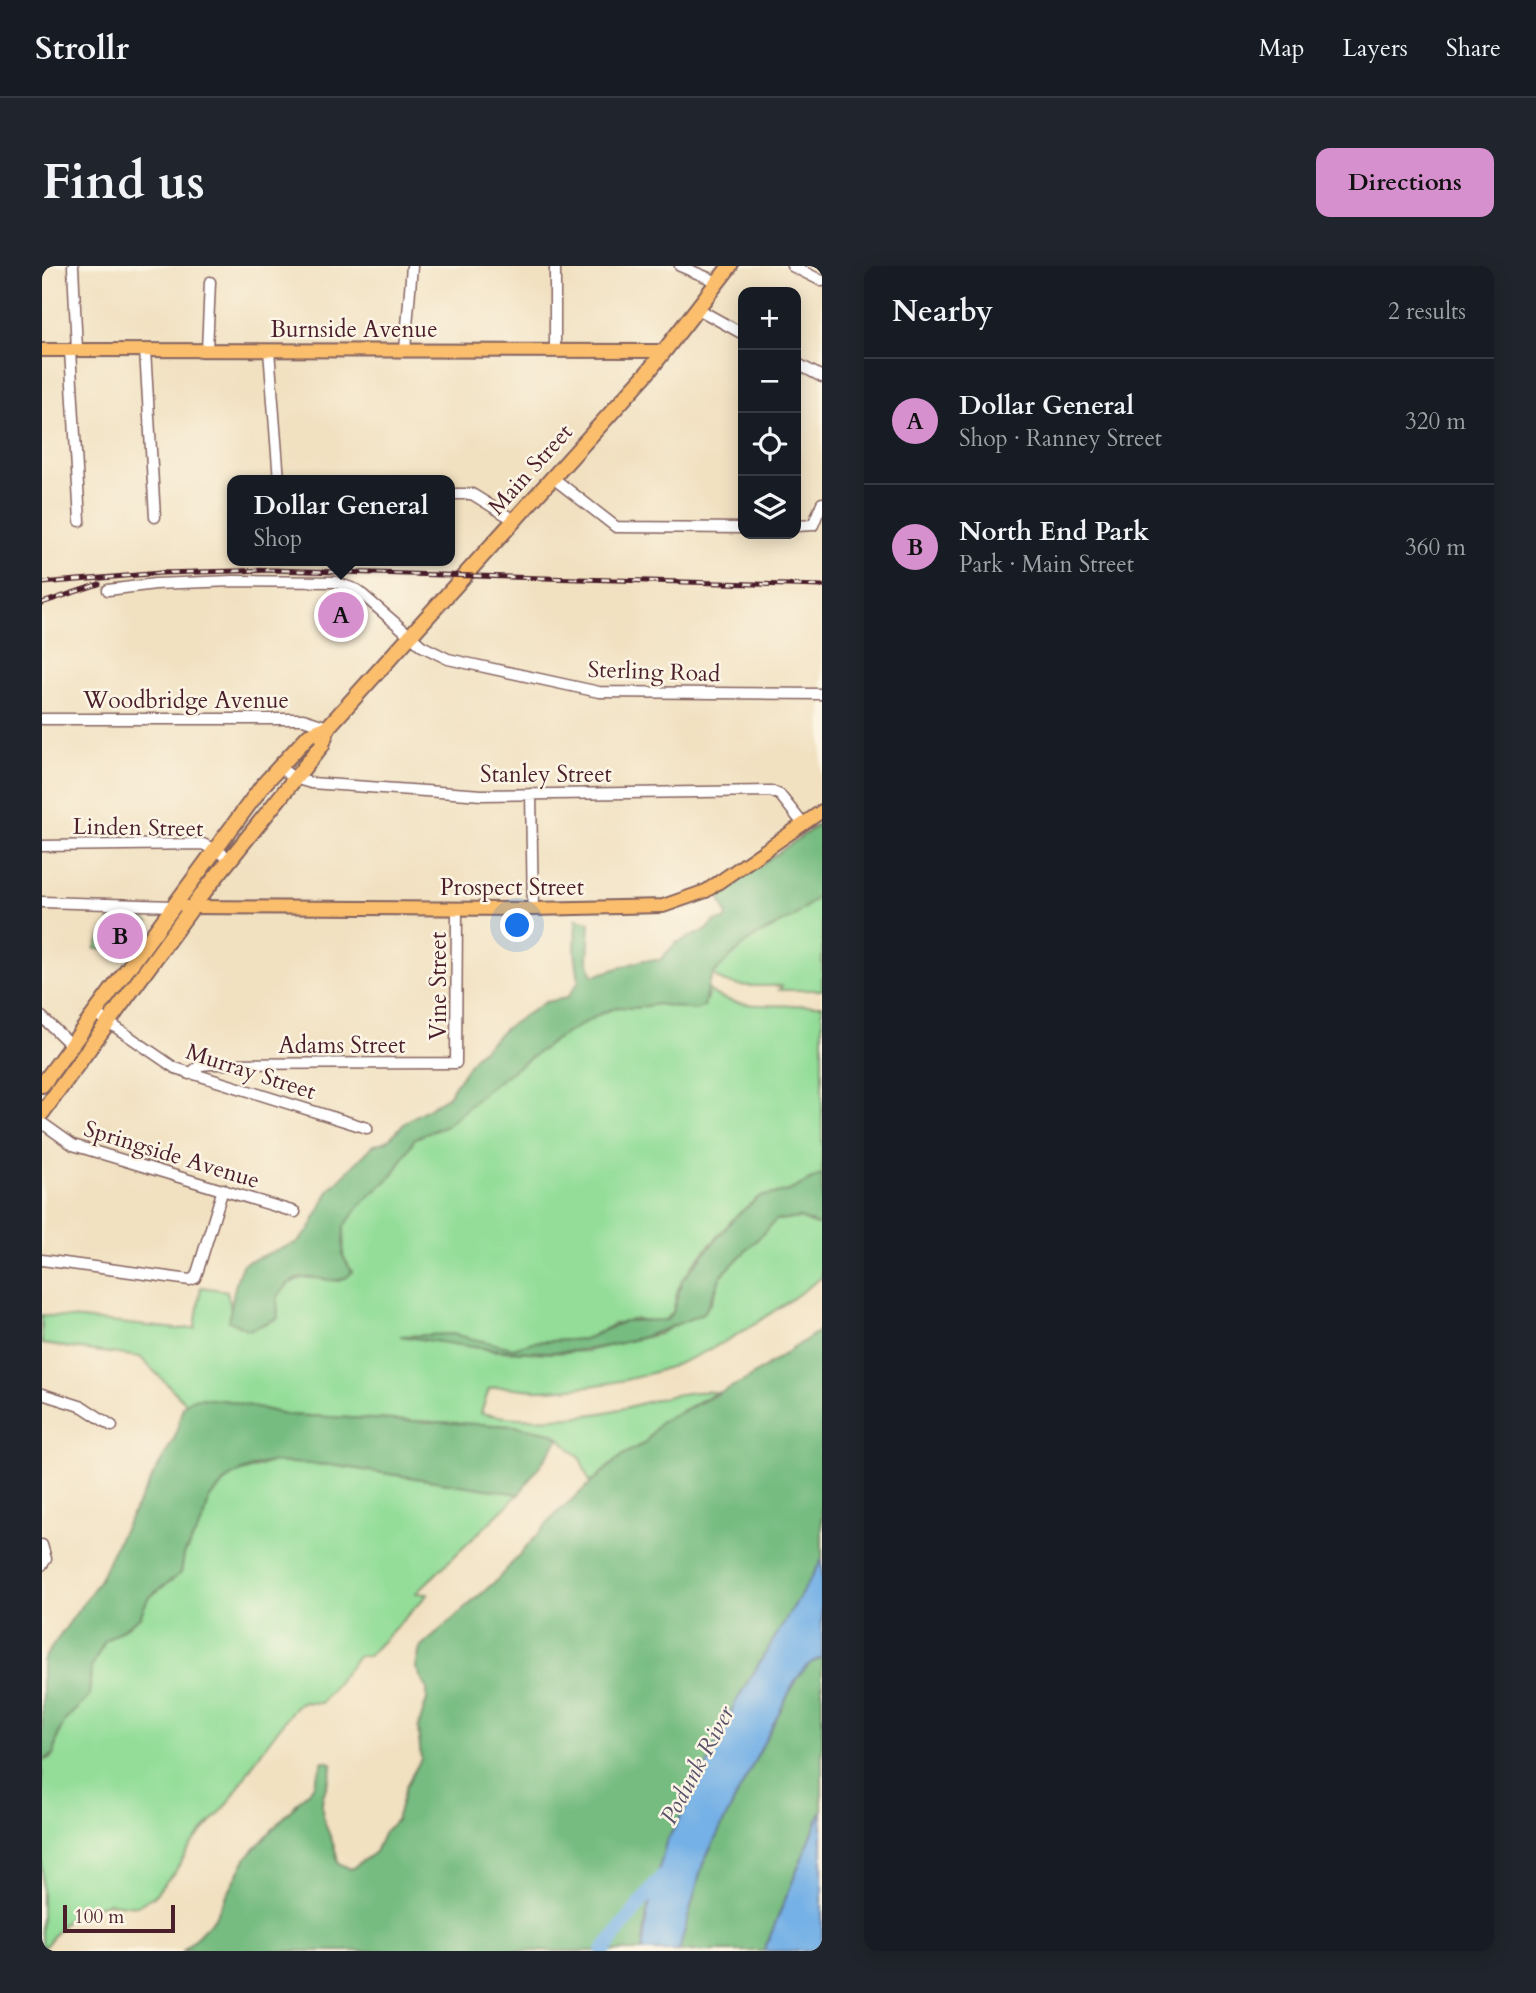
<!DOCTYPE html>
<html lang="en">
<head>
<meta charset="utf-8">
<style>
	body { margin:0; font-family:Cardo,serif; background:#20242c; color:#f1f3f6 }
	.controls { position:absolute; right:21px; top:21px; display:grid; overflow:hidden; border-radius:14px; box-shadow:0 4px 18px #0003 }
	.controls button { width:63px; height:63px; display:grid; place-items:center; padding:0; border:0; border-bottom:2px solid #363941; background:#171b24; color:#f1f3f6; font:35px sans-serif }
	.scale { position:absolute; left:21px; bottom:18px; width:112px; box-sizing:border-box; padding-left:7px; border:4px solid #4a1f2b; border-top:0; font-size:19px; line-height:24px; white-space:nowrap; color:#4a1f2b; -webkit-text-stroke:5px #fcf5e5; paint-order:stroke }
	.you { position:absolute; left:476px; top:660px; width:24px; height:24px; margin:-18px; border:5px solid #fff; border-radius:50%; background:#1a73e8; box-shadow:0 0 0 10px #1a73e833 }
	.badge { display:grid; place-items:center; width:46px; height:46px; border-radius:50%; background:#d690ce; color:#111; font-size:23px; font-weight:700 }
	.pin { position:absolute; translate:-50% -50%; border:4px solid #fff; box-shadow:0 2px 7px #0006 }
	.popup { position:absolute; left:185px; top:209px; width:228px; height:91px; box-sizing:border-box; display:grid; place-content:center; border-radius:14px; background:#171b24; filter:drop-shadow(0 2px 5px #0005); font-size:23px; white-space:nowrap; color:#9ea1a6 }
	.popup b { font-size:26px; color:#f1f3f6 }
	.popup::after { content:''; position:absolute; left:50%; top:100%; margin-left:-14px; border:14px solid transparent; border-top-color:#171b24 }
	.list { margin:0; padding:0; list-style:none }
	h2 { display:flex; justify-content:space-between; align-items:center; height:91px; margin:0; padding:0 28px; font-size:30px }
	h2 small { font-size:23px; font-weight:400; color:#9ea1a6 }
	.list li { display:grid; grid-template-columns:46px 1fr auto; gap:21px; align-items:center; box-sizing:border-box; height:126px; padding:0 28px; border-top:2px solid #363941 }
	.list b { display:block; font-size:26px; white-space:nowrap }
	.list p { margin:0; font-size:23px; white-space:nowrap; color:#9ea1a6 }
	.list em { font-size:23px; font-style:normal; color:#9ea1a6 }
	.icon { flex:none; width:38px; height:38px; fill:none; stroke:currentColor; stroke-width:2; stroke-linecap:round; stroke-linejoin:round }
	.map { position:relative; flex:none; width:780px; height:1685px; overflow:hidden; border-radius:14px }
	header { display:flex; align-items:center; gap:42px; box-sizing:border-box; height:98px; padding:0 35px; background:#171b24; border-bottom:2px solid #363941 }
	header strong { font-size:33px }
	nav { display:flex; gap:38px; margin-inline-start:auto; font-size:24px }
	.intro { display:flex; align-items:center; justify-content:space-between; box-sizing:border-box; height:168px; padding:0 42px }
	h1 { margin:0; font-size:49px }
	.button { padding:18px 32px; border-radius:14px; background:#d690ce; color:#111; font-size:24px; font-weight:700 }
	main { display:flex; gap:42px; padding:0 42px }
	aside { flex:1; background:#171b24; border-radius:14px; box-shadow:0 4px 18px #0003 }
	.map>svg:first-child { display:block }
</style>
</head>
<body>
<header>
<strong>Strollr</strong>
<nav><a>Map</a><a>Layers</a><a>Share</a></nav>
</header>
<div class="intro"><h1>Find us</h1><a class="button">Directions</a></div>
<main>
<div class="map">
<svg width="780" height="1685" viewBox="0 0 780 1685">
	<rect width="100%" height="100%" fill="#fcf5e5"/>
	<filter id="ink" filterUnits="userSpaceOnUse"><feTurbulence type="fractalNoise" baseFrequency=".0143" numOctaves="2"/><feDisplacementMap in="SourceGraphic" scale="14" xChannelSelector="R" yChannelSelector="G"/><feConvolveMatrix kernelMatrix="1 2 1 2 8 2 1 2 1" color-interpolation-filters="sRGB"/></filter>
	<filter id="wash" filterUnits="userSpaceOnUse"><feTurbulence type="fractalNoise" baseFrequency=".00686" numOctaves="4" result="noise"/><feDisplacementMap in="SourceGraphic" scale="28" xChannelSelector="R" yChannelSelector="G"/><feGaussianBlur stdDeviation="1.57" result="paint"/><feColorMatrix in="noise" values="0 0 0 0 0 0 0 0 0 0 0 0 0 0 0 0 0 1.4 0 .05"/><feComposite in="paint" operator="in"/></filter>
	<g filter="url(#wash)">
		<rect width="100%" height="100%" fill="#f1e1c1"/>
		<path fill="#93dd98" stroke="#6e7e62" stroke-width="2" d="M780,555V724H737L740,720C720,719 685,724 671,708L708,673L731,662L675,626L708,608Z
			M71,648L99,650L107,657L87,683H53Z
			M665,722C686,746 749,738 780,739V908L747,925L717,931L693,951L652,997L636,1023L631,1046L625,1053L615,1056L594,1053L572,1058L544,1073L491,1076L471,1082L362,1070L455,1085L508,1087L545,1085L617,1068L669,1038L679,1010L734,954L758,952L774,959L780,958V1011C710,1063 642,1108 554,1119C534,1122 515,1124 495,1124C480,1124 460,1118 447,1123L439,1147C478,1156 535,1153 574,1144C609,1136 639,1123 675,1126L618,1156L603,1177L579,1190L548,1217L538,1192L514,1169L474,1160L247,1149L188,1135L159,1132L144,1137L98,1091L0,1078V1049L135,1063L153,1062L159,1021L185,1025L189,1044L212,1062L236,1052L235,1033C250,1004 273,1012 298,1015L307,1002L301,990L302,960L321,935L356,901L373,872L403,861L448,821L513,774L560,747L575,741L593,742L616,738L653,744L666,732Z
			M229,1196L289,1199L477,1228L374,1327L386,1328L326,1390H316L279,1437L259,1436L253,1441L219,1486L185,1539L150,1578L134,1604L112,1630L95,1640L66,1637L37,1644L21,1658L0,1684V1495L9,1492L18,1464L30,1444L40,1438L48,1421L49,1402L63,1375L90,1357L106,1332L139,1307L142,1288L162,1253L167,1233L189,1210Z"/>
		<path fill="#76bc80" stroke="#606e56" stroke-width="2" d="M780,556V622L774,632L752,651L708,673L671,708L665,722L662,741L653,744L616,738L593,742L575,741L560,747L513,774L448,821L407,858L373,872L351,909L322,935L302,960L301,990L310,1006C293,1030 258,990 235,1032L236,1052L207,1064L187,1055C189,1040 194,1008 202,997L256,976L268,963L288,923L332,879L345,875L365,855L405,831L433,790L464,762L503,736L525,732L537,715L533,686L534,653L548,656L546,694L551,710L602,694H618L634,677L665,664L673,655L683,654L685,649L678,633L679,627Z
			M780,908V958L775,959L758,952L734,954L679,1010L663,1046C549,1101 479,1089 358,1070L410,1068L471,1082L491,1076L544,1073L582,1055L625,1054L631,1046L640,1014L693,951L717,931L747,925Z
			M780,1063V1294L692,1439L660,1512L624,1577L605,1648L600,1685H141L172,1653L205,1591L272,1519L281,1495L290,1497C292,1511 279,1524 280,1540C280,1561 294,1575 296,1597L309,1603L333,1586L341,1568L354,1554L364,1520L379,1493L376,1462L385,1433V1423L374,1402L378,1382L455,1314L514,1248L579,1190L603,1177L618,1156L704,1114Z
			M159,1132L187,1135L247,1149L474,1160L510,1167L517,1173L477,1228L289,1199L229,1196L215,1199L189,1210L167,1233L162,1253L142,1288L139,1307L106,1332L98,1351L63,1375L49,1402L47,1431L24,1453L16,1468L12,1488L0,1495V1395L57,1315L79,1268L133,1171L141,1140L149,1133Z
			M780,1391V1544L722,1685H637L661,1597L754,1413L767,1398Z"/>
		<path fill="#74b1e6" stroke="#5f6888" stroke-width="2" d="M780,1294V1391L767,1398L754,1413L661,1597L637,1685H600L605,1648L624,1577L660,1512L692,1439Z
			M780,1544V1685H722Z"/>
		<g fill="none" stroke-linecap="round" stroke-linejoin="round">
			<path stroke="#74b1e6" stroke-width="14" d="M561,1685L621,1609"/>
		</g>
	</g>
	<g filter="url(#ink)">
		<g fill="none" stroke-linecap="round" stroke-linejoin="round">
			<defs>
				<path id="minor" d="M31,0L35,84
					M513,0V84
					M638,0L676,16
					M750,0L780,15
					M656,43L701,68
					M28,84L38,255
					M103,84L113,251
					M165,84L168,16
					M227,84L237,214
					M363,84L370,0
					M754,97L780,111
					M511,212L574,261L701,262
					M408,228H430L472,254
					M754,260L771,259L780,237
					M66,324L113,318L191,315L293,316L315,324L380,380L406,393L557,426L780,428
					M0,453H261L286,461
					M237,501L252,512L269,517L440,529L729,525L738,529L761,558
					M489,528L491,643
					M0,580L161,578L188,592
					M0,636L132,640
					M53,747L133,802L325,862
					M0,751L29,779
					M147,808L159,799L169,798L414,797L415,643
					M0,857L31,879L253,946
					M0,994L148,1014L153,1012L156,1004L181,923
					M0,1128L41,1141L70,1160
					M0,1279L4,1293L0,1299"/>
				<path id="major" d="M0,84L623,85
					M143,641L491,643L621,640L664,625L780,545"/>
				<path id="highway" d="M0,819L221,519L267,469L286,461
					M0,847L157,632L280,479L286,461L606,106L688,0"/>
			</defs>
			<use href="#minor" stroke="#846360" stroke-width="13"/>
			<use href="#major" stroke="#846360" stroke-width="16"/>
			<use href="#highway" stroke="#846360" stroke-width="18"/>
			<use href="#minor" stroke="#fff" stroke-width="10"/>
			<use href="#major" stroke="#fabe6d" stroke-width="12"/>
			<use href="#highway" stroke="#fabe6d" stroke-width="14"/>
			<defs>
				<path id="rail" d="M0,317L119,307L230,304L780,320
					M0,337L57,318"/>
			</defs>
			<use href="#rail" stroke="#4a1f2b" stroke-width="5"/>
			<use href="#rail" stroke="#fcf5e5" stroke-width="2.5" stroke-dasharray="8" stroke-linecap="butt"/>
		</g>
	</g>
	<g text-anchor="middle" stroke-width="5" stroke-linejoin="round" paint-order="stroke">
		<g font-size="23" fill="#4a1f2b" stroke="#fcf5e5">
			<text x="312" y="71">Burnside Avenue</text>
			<text transform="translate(488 203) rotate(-48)" y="8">Main Street</text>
			<text transform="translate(612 405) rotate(2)" y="8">Sterling Road</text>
			<text x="144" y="442">Woodbridge Avenue</text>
			<text x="504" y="516">Stanley Street</text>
			<text transform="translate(96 561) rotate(1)" y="8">Linden Street</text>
			<text x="470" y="629">Prospect Street</text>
			<text transform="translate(396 720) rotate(-90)" y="8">Vine Street</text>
			<text x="300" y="787">Adams Street</text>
			<text transform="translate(209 805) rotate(18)" y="8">Murray Street</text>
			<text transform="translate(130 888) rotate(17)" y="8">Springside Avenue</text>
		</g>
		<g font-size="24" font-style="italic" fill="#59526c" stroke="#fcf5e5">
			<text transform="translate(655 1499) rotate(-62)" y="8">Podunk River</text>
		</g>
	</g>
</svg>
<div class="controls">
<button>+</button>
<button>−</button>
<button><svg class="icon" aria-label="locate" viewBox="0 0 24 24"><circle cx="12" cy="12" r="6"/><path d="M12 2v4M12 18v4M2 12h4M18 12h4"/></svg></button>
<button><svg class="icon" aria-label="layers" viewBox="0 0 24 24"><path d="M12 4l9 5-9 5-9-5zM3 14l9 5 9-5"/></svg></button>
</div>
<div class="scale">100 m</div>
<div class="you"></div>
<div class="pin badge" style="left:299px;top:349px">A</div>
<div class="popup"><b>Dollar General</b>Shop</div>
<div class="pin badge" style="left:78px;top:670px">B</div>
</div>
<aside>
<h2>Nearby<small>2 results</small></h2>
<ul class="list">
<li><span class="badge">A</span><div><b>Dollar General</b><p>Shop · Ranney Street</p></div><em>320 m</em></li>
<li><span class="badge">B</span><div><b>North End Park</b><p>Park · Main Street</p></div><em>360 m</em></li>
</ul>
</aside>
</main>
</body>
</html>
